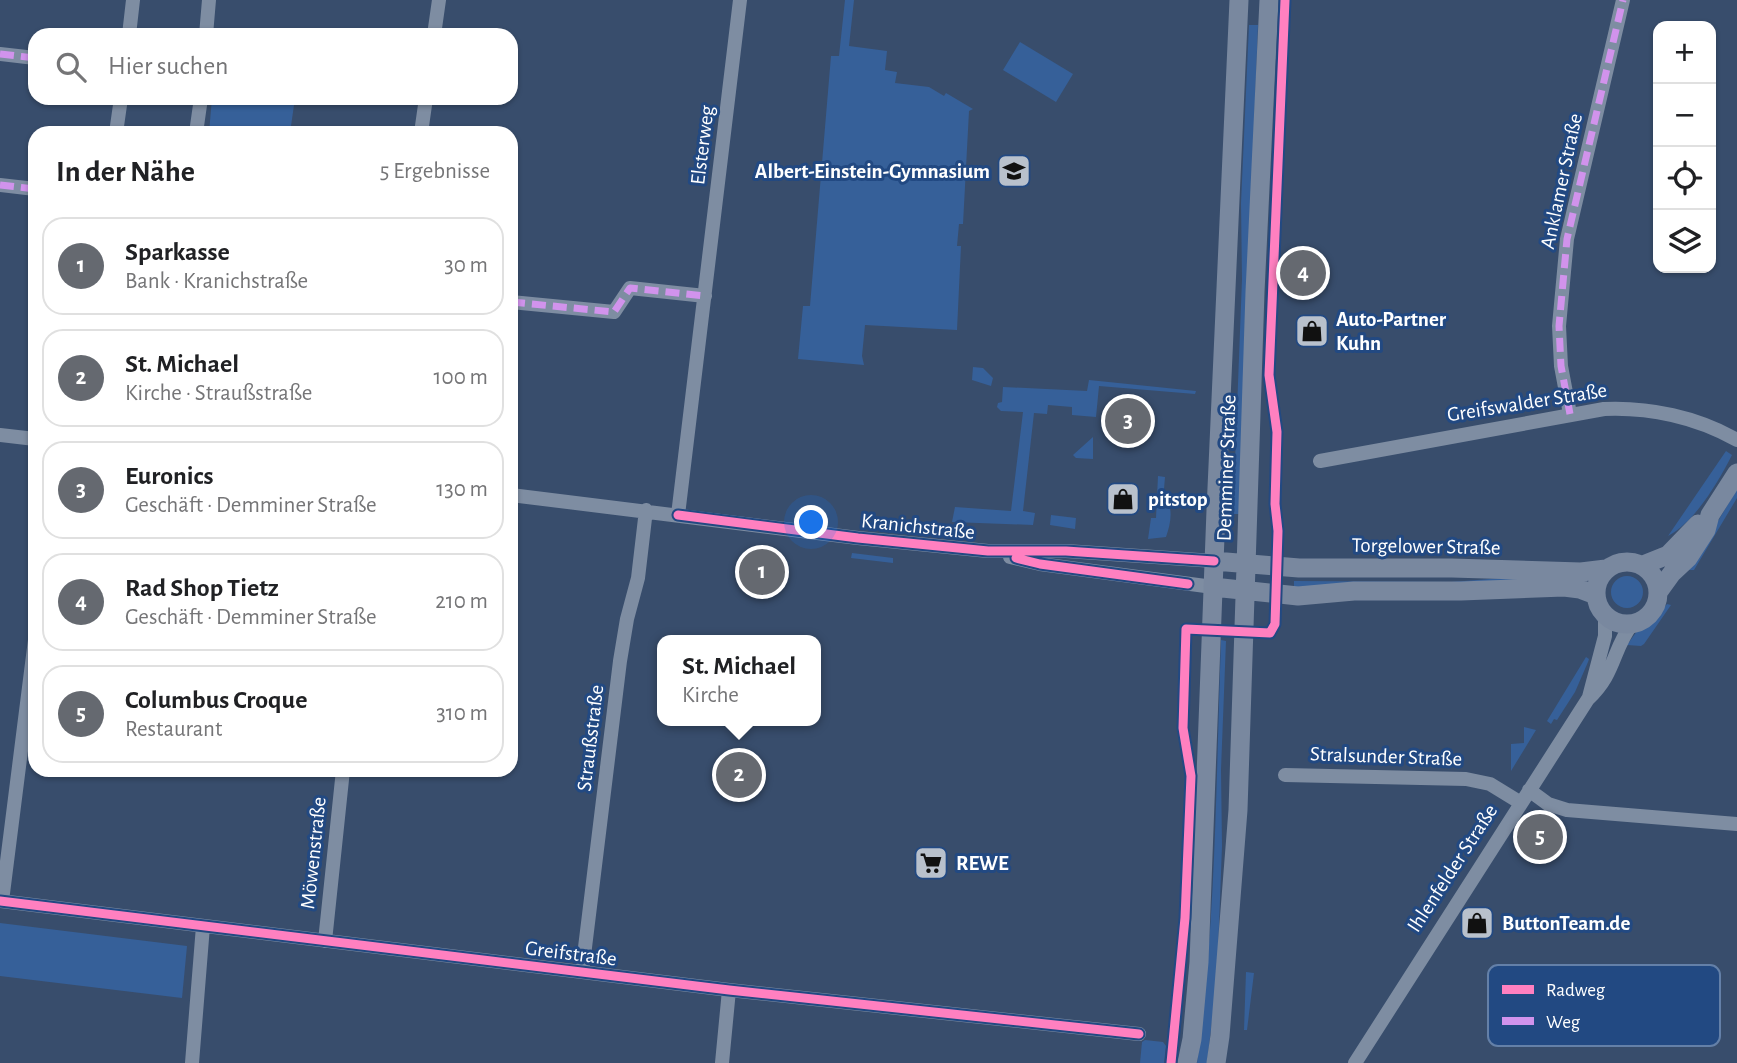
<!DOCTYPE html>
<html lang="de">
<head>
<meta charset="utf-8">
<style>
	body { margin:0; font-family:"Alegreya Sans",sans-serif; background:#f6f6f6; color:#202124 }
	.controls { position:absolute; right:21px; top:21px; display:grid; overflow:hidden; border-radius:14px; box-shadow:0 2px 5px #0004 }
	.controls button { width:63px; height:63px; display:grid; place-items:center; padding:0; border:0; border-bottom:2px solid #e0e0e0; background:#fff; color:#202124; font:35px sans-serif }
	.you { position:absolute; left:812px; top:523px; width:24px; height:24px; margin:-18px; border:5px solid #fff; border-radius:50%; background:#1a73e8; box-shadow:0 0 0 10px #1a73e833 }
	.badge { display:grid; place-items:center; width:46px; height:46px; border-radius:50%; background:#656970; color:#fff; font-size:23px; font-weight:700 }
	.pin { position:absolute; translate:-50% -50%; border:4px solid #fff; box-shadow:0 2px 7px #0006 }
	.popup { position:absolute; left:657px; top:635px; width:164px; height:91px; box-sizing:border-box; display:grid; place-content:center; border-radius:14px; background:#fff; filter:drop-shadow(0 2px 5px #0005); font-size:23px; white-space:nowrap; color:#757577 }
	.popup b { font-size:26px; color:#202124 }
	.popup::after { content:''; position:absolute; left:50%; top:100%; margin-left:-14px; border:14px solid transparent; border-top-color:#fff }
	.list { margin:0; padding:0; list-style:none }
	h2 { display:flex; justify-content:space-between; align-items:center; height:91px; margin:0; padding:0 28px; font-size:30px }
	h2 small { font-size:23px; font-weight:400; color:#757577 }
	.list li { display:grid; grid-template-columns:46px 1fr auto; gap:21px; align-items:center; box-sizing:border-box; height:98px; margin:0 14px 14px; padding:0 14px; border:2px solid #e0e0e0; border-radius:21px }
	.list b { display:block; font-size:26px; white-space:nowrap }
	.list p { margin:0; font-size:23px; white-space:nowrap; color:#757577 }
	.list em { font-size:23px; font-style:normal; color:#757577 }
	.icon { flex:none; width:38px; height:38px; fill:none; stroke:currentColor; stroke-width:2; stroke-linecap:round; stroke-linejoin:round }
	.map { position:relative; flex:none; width:1737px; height:1063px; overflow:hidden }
	.search { position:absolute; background:#fff; box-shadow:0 2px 5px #0004; left:28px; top:28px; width:490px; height:77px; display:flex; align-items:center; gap:18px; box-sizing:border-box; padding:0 24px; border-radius:21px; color:#757577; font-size:26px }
	.panel { position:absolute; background:#fff; box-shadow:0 2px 5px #0004; left:28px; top:126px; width:490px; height:651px; border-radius:21px }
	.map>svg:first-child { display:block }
</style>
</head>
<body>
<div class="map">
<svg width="1737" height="1063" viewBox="0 0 1737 1063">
	<rect width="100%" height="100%" fill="#384d6c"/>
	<path fill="#366099" d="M845,0H854L849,46L887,51L885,70L897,72L895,83L929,87L944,96L946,93L973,109L969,111L963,224H959L957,246H961L957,330L865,325L862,356L864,365L798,359L803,306H810L831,56H839Z
		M1249,25H1258L1239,514H1233L1242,279L1241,203Z
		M1020,42L1073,74L1056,102L1003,70Z
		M212,98H295L290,133H209Z
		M973,367L983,368L993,378L991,386L972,380Z
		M1089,380L1196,391L1195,394L1099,386L1096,417L1072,415V407L1048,405L1047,414L1034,413L1023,511L1035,513L1033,525L952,522L955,507L1011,511L1023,412L1001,411L997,407L998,403L1002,402L1003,387L1087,391Z
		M1093,437V459L1076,458L1073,455Z
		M1726,451L1732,455C1718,482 1696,521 1668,536Z
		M1158,476L1165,477L1163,501L1168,502C1173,512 1170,526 1166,537L1148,539L1151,518H1156Z
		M1737,489V498L1694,570H1689Z
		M1051,515L1076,518L1075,529L1050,525Z
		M852,553L893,558V563L851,558Z
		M1611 592a16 16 0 1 1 32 0a16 16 0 1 1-32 0Z
		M1516,577L1564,581L1294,587V581L1451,582Z
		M1667,604L1671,605L1644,644L1641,646L1627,645L1637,631L1650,624Z
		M1221,640L1226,641L1221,770L1222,846L1217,979L1207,1063H1197C1216,923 1216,781 1221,640Z
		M1586,657L1589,659L1588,662L1575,692L1557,720L1554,719L1551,724L1547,721Z
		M1524,727L1536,730L1511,771V744L1524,743Z
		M0,923L187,946L182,998L0,976Z
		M1246,972L1254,973L1247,1030H1244Z
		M1145,1040L1163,1042L1166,1046L1164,1063H1140L1142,1042Z"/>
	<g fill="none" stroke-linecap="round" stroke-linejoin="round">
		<path stroke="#7e8da2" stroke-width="14" d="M129,35L133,0
			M206,35L209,0
			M434,35L439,0
			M0,54L35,58
			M116,133L121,98
			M196,133L201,98
			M421,133L426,98
			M0,185L35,189
			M511,302L614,312L630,288L705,296
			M1570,414L1561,366L1559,326L1567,239L1623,0
			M0,435L35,439
			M1320,461L1604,409C1649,407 1697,417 1737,440
			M511,495L858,538L988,551H1066L1214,561
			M678,515L740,0
			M1010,557L1040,564L1213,587
			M1589,697L1605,636V615
			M1285,775L1466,779L1490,784L1521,803
			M1529,790L1548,804L1567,810L1737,824
			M0,901L729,990L1139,1034
			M2,901L35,640
			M325,941L343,770
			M582,972L620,661L627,619L638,578L646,510
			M192,1063L203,926
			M722,1063L729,990
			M1355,1063L1588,699C1616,673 1612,650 1632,624"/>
		<path stroke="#79889f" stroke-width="19" d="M1214,561L1299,568H1452L1581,572L1606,569
			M1596 593a31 31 0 1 1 62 0a31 31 0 1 1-62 0Z
			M1643,565L1668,555L1698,524
			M1213,587L1298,596L1354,591H1461L1564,587L1580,589L1596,595
			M1659,591L1672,573L1688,558L1706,530L1710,515L1737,473
			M1187,1063L1192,1039L1199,962L1216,510L1239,0
			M1216,1063L1220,1036L1238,810L1255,292L1269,0"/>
		<path stroke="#d193ec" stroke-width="7" stroke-dasharray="14 7" stroke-linecap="butt" d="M0,54L35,58
			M0,185L35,189
			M511,302L614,312L630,288L705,296
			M1570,414L1561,366L1559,326L1567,239L1623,0"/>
		<defs>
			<path id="cycleway" d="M678,515L858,538L988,551H1066L1214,561
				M1016,558L1040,564L1188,584
				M0,901L729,990L1139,1034
				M1171,1063L1185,918L1191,776L1183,728L1186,629L1270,633L1275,624L1278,531L1275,504L1277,432L1269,375L1285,0"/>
		</defs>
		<use href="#cycleway" stroke="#224982" stroke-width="13"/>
		<use href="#cycleway" stroke="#ff80c0" stroke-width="9"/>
	</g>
	<defs>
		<symbol id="school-square" viewBox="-11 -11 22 22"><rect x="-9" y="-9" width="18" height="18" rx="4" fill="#b9c1cc" stroke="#224982"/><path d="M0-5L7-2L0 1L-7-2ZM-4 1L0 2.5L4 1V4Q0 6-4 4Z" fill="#111"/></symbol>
		<symbol id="shop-square" viewBox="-11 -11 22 22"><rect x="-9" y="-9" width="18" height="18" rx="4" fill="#b9c1cc" stroke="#224982"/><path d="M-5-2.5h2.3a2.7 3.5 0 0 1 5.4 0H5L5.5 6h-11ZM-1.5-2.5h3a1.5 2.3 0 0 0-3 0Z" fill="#111"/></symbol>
		<symbol id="supermarket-square" viewBox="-11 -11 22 22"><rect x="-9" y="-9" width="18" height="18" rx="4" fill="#b9c1cc" stroke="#224982"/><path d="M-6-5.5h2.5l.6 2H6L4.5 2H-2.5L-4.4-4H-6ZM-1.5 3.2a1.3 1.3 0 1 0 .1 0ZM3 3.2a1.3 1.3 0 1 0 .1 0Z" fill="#111"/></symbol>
	</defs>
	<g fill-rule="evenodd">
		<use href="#school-square" x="995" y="152" width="38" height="38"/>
		<use href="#shop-square" x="1293" y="312" width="38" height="38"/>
		<use href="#shop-square" x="1104" y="480" width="38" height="38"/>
		<use href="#supermarket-square" x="912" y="844" width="38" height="38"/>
		<use href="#shop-square" x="1458" y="904" width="38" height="38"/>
	</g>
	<g text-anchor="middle" stroke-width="6" stroke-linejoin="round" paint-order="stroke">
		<g font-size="21" fill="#fff" stroke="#224982">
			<text transform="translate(702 145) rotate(-83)" y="7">Elsterweg</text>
			<text transform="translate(1561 181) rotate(-78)" y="7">Anklamer Straße</text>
			<text transform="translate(1527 402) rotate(-9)" y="7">Greifswalder Straße</text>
			<text transform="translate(1226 468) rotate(-88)" y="7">Demminer Straße</text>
			<text transform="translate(918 526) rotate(6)" y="7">Kranichstraße</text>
			<text transform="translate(1426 546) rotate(1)" y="7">Torgelower Straße</text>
			<text transform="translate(590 738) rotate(-83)" y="7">Straußstraße</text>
			<text transform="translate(1386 756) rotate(2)" y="7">Stralsunder Straße</text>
			<text transform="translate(313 853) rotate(-84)" y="7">Möwenstraße</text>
			<text transform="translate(1452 868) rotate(-57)" y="7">Ihlenfelder Straße</text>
			<text transform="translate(571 953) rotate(7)" y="7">Greifstraße</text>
		</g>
		<g font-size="21" font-weight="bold" fill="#fff" stroke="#224982" text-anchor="start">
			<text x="990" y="178" text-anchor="end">Albert-Einstein-Gymnasium</text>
			<text x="1336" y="326">Auto-Partner<tspan x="1336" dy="24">Kuhn</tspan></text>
			<text x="1148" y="506">pitstop</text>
			<text x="956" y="870">REWE</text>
			<text x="1502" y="930">ButtonTeam.de</text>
		</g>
	</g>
	<rect x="1488" y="965" width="232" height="81" rx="10" fill="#224982" stroke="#6480a8" stroke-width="2"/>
	<rect x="1502" y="985" width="32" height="9" fill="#ff80c0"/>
	<rect x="1502" y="1017" width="32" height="8" fill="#d193ec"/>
	<g font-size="19" fill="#fff">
		<text x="1546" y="996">Radweg</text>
		<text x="1546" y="1028">Weg</text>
	</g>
</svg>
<div class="controls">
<button>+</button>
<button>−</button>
<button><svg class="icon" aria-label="locate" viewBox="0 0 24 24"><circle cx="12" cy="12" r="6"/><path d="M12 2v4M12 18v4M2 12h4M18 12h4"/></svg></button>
<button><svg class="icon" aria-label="layers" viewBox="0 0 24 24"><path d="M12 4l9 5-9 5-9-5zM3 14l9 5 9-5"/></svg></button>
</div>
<div class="you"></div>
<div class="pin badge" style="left:762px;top:572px">1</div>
<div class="pin badge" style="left:739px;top:775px">2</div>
<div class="popup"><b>St. Michael</b>Kirche</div>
<div class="pin badge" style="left:1128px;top:421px">3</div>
<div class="pin badge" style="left:1303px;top:273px">4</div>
<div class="pin badge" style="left:1540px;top:837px">5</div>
<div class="search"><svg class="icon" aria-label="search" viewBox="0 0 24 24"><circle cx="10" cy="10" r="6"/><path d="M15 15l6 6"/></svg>Hier suchen</div>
<section class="panel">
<h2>In der Nähe<small>5 Ergebnisse</small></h2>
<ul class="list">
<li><span class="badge">1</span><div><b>Sparkasse</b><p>Bank · Kranichstraße</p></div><em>30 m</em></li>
<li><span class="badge">2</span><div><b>St. Michael</b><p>Kirche · Straußstraße</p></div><em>100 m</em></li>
<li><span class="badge">3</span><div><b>Euronics</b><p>Geschäft · Demminer Straße</p></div><em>130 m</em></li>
<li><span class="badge">4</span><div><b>Rad Shop Tietz</b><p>Geschäft · Demminer Straße</p></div><em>210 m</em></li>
<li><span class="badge">5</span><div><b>Columbus Croque</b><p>Restaurant</p></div><em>310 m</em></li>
</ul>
</section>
</div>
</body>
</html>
